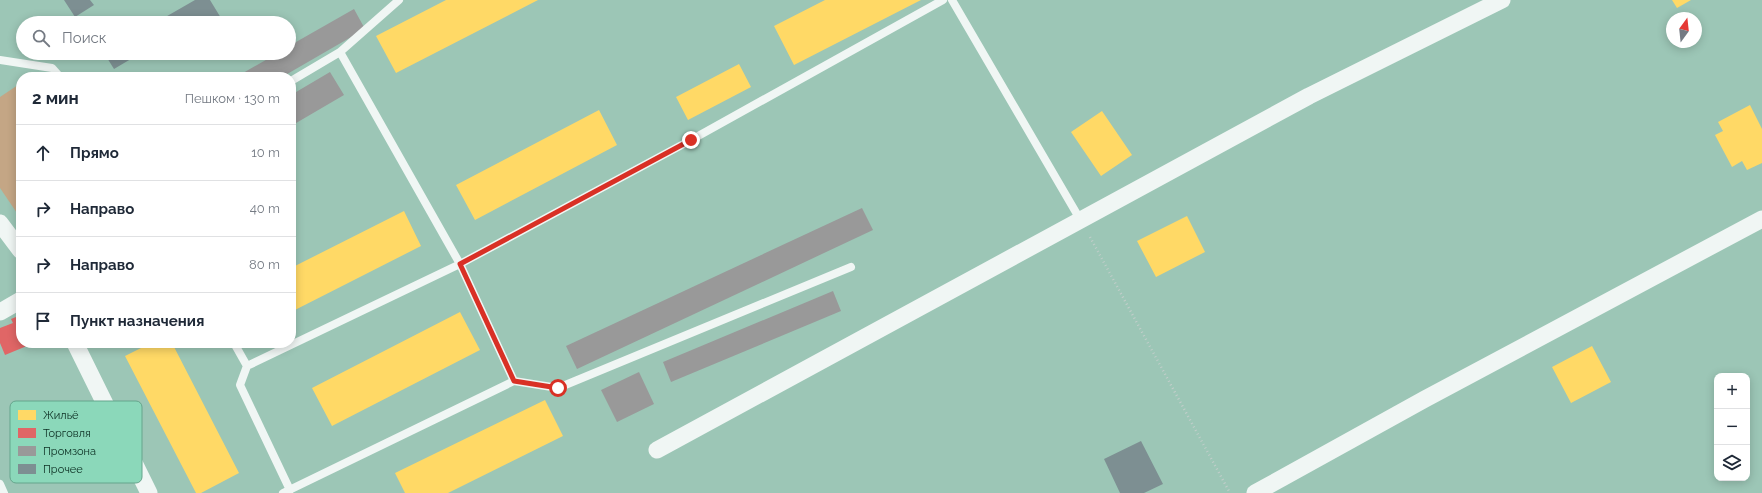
<!DOCTYPE html>
<html lang="ru">
<head>
<meta charset="utf-8">
<style>
	body { margin:0; font-family:Raleway,sans-serif; background:#f2f2f3; color:#1f2937 }
	.controls { position:absolute; right:12px; bottom:12px; display:grid; overflow:hidden; border-radius:8px; box-shadow:0 2px 10px #0003 }
	.controls button { width:36px; height:36px; display:grid; place-items:center; padding:0; border:0; border-bottom:1px solid #e0e1e3; background:#fff; color:#1f2937; font:20px sans-serif }
	.compass { position:absolute; left:1666px; top:12px; width:36px; height:36px; border-radius:50%; background:#fff; box-shadow:0 2px 10px #0003; rotate:15deg }
	.stop { position:absolute; width:12px; height:12px; margin:-9px; border:3px solid #d93025; border-radius:50%; background:#fff }
	.stop.end { background:#d93025; border-color:#fff; box-shadow:0 1px 4px #0008 }
	.list { margin:0; padding:0; list-style:none }
	h2 { display:flex; justify-content:space-between; align-items:center; height:52px; margin:0; padding:0 16px; font-size:17px }
	h2 small { font-size:13px; font-weight:400; color:#747a83 }
	.list li { display:grid; grid-template-columns:26px 1fr auto; gap:12px; align-items:center; box-sizing:border-box; height:56px; padding:0 16px; border-top:1px solid #e0e1e3 }
	.list b { display:block; font-size:15px; white-space:nowrap }
	.list em { font-size:13px; font-style:normal; color:#747a83 }
	.icon { flex:none; width:22px; height:22px; fill:none; stroke:currentColor; stroke-width:2; stroke-linecap:round; stroke-linejoin:round }
	.map { position:relative; flex:none; width:1762px; height:493px; overflow:hidden }
	.search { position:absolute; background:#fff; box-shadow:0 2px 10px #0003; left:16px; top:16px; width:280px; height:44px; display:flex; align-items:center; gap:10px; box-sizing:border-box; padding:0 14px; border-radius:22px; color:#747a83; font-size:15px }
	.panel { position:absolute; background:#fff; box-shadow:0 2px 10px #0003; left:16px; top:72px; width:280px; height:276px; border-radius:16px }
	.map>svg:first-child { display:block }
</style>
</head>
<body>
<div class="map">
<svg width="1762" height="493" viewBox="0 0 1762 493">
	<rect width="100%" height="100%" fill="#9cc6b6"/>
	<path fill="#c4a685" d="M18,85L21,89V219L0,188V97Z"/>
	<path fill="#ffd966" d="M446,0H538L396,73L376,36Z
		M825,0H921L794,65L774,26Z
		M1672,0H1691L1677,8Z
		M739,64L751,87L688,120L676,97Z
		M1750,105L1762,129V163L1747,170L1742,161L1732,167L1715,135L1723,131L1718,122Z
		M599,110L617,145L475,220L456,185Z
		M1102,111L1132,155L1101,176L1071,132Z
		M404,211L421,246L291,312V268Z
		M1187,216L1205,252L1156,277L1137,241Z
		M460,312L480,350L332,426L312,388Z
		M151,343H172L239,473L201,493H196L125,356Z
		M1592,346L1611,382L1571,403L1552,367Z
		M545,400L563,436L448,493H405L395,473Z"/>
	<path fill="#e06666" d="M21,315V343H34L5,355L0,343V328L13,323L11,319Z"/>
	<path fill="#999" d="M354,9L365,29L282,77H236L278,53H289V46Z
		M330,72L344,95L291,126V95Z
		M862,208L873,230L577,369L566,346Z
		M833,291L841,311L671,382L663,362Z
		M639,372L654,404L617,422L601,390Z"/>
	<path fill="#7d8f92" d="M64,0H90L94,5L75,17Z
		M195,0H210L224,23H155Z
		M104,53H141L114,69Z
		M1141,441L1163,484L1144,493H1120L1104,459Z"/>
	<g fill="none" stroke-linecap="round" stroke-linejoin="round">
		<path stroke="#c1ceca" stroke-width="2.5" stroke-dasharray="1 3" stroke-linecap="butt" d="M1090,237L1230,493"/>
		<path stroke="#f0f6f4" stroke-width="8" d="M952,0L1081,221
			M340,52L460,264L514,381L558,388L851,267
			M0,60L52,68L60,77
			M291,81L340,52L399,0
			M234,343L247,366L460,264L691,140L943,0
			M247,366L240,385L290,490
			M0,484L4,493
			M283,493L514,381"/>
		<path stroke="#f0f6f4" stroke-width="17" d="M0,223L21,251
			M0,312L21,300
			M75,343L149,493
			M657,450L1309,96L1502,0
			M1255,493L1425,399L1762,219"/>
	</g>
	<g fill="none" stroke-linecap="round" stroke-linejoin="round">
		<path stroke="#d93025" stroke-width="5" d="M558,388L514,381L460,264L691,140"/>
	</g>
	<rect x="10" y="401" width="132" height="82" rx="6" fill="#8bd8ba" stroke="#65a58c" stroke-width="1"/>
	<rect x="18" y="410" width="18" height="10" fill="#ffd966"/>
	<rect x="18" y="428" width="18" height="10" fill="#e06666"/>
	<rect x="18" y="446" width="18" height="10" fill="#999"/>
	<rect x="18" y="464" width="18" height="10" fill="#7d8f92"/>
	<g font-size="11" fill="#0b2d21">
		<text x="43" y="419">Жильё</text>
		<text x="43" y="437">Торговля</text>
		<text x="43" y="455">Промзона</text>
		<text x="43" y="473">Прочее</text>
	</g>
</svg>
<div class="controls">
<button>+</button>
<button>−</button>
<button><svg class="icon" aria-label="layers" viewBox="0 0 24 24"><path d="M12 4l9 5-9 5-9-5zM3 14l9 5 9-5"/></svg></button>
</div>
<svg class="compass" viewBox="-18 -18 36 36"><path d="M0-13l5 13h-10z" fill="#e53935"/><path d="M0 13l5-13h-10z" fill="#747a83"/></svg>
<div class="stop" style="left:558px;top:388px"></div>
<div class="stop end" style="left:691px;top:140px"></div>
<div class="search"><svg class="icon" aria-label="search" viewBox="0 0 24 24"><circle cx="10" cy="10" r="6"/><path d="M15 15l6 6"/></svg>Поиск</div>
<section class="panel">
<h2>2 мин<small>Пешком · 130 m</small></h2>
<ul class="list">
<li><svg class="icon" aria-label="ahead" viewBox="0 0 24 24"><path d="M12 20V5M6 11l6-6 6 6"/></svg><div><b>Прямо</b></div><em>10 m</em></li>
<li><svg class="icon" aria-label="right" viewBox="0 0 24 24"><path d="M7 20v-9h11M14 6l5 5-5 5"/></svg><div><b>Направо</b></div><em>40 m</em></li>
<li><svg class="icon" aria-label="right" viewBox="0 0 24 24"><path d="M7 20v-9h11M14 6l5 5-5 5"/></svg><div><b>Направо</b></div><em>80 m</em></li>
<li><svg class="icon" aria-label="arrive" viewBox="0 0 24 24"><path d="M6 21V4h12l-3 4 3 4H6"/></svg><div><b>Пункт назначения</b></div></li>
</ul>
</section>
</div>
</body>
</html>
